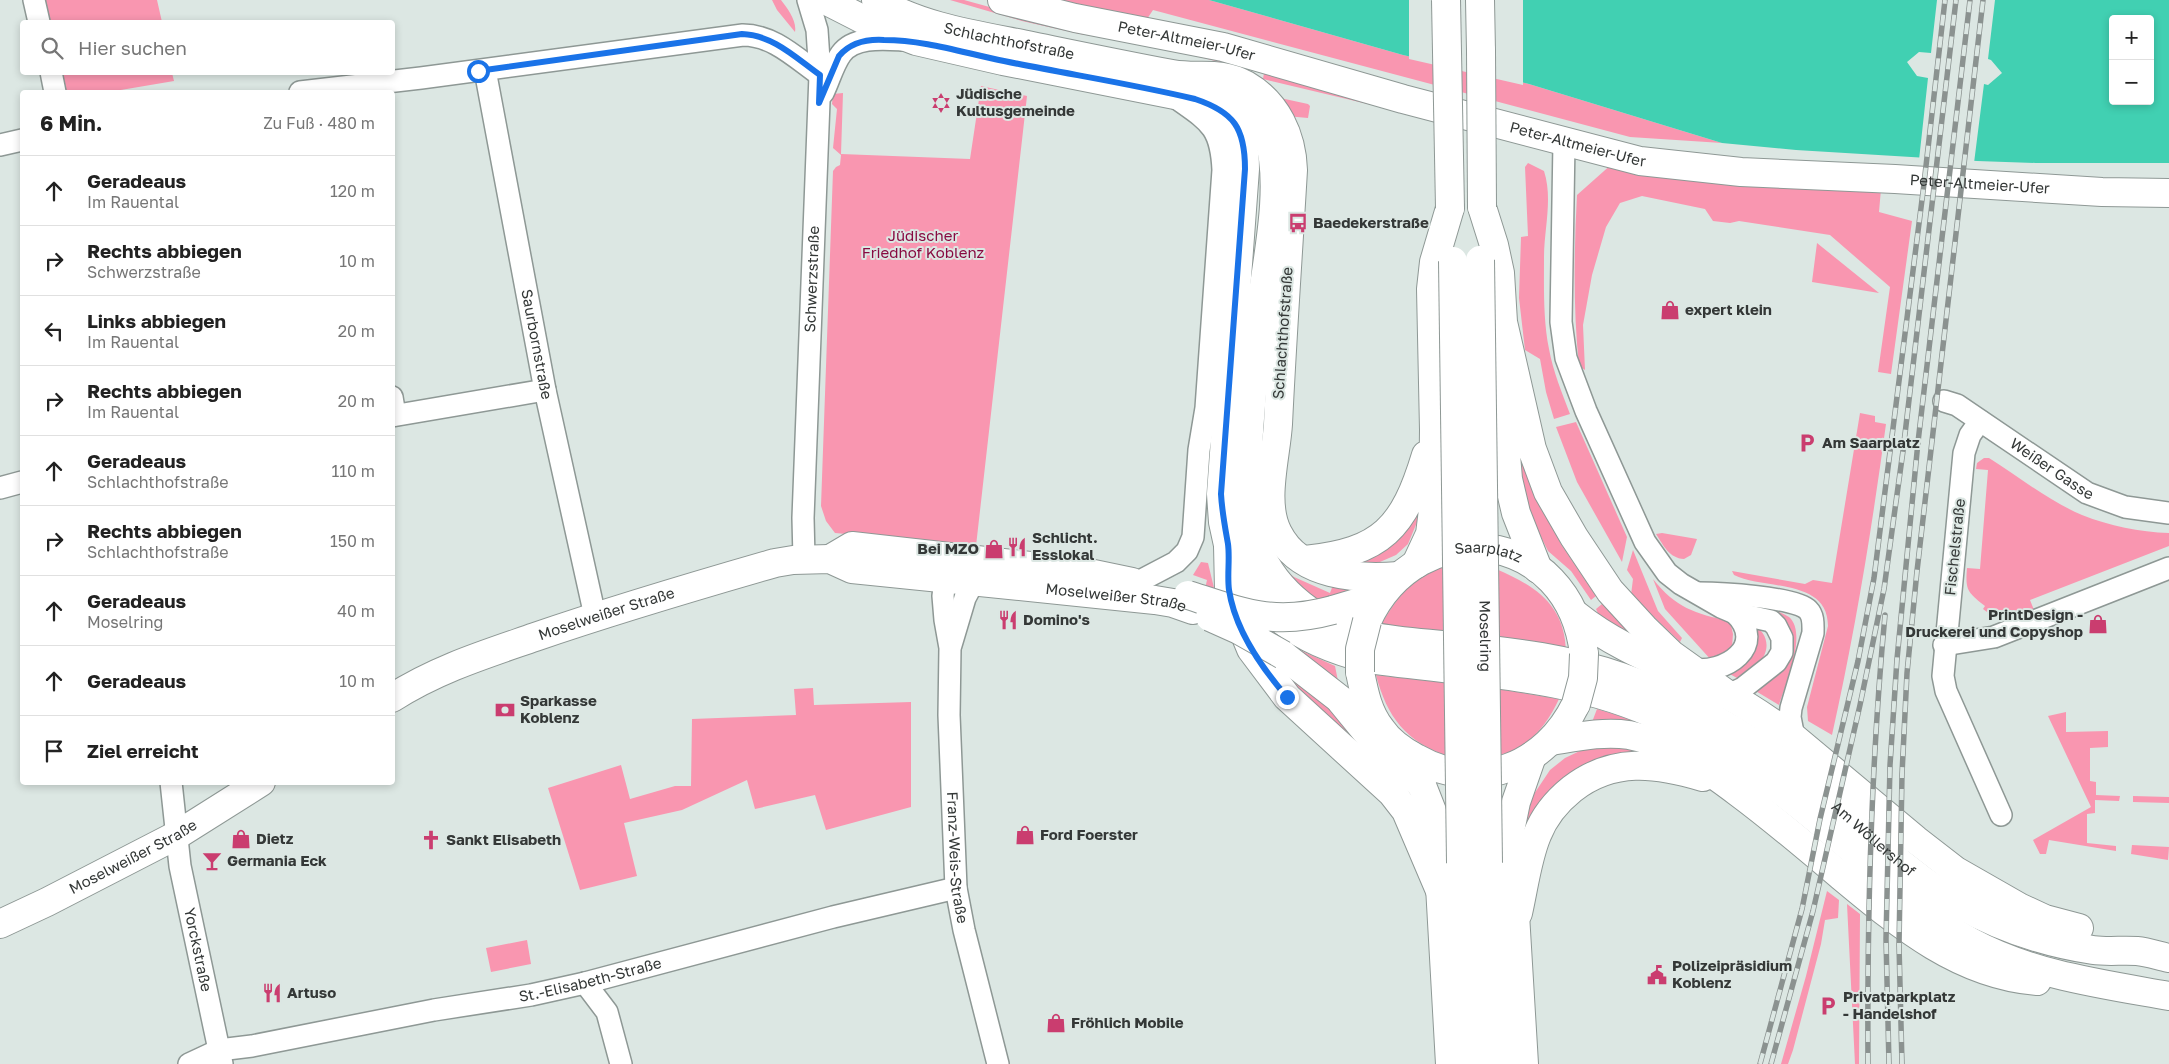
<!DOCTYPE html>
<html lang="de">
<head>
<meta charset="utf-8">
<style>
	body { margin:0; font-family:"Golos Text",sans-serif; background:#f2f2f2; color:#222 }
	.controls { position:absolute; right:15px; top:15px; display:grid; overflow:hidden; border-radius:5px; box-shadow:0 2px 8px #0003 }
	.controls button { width:45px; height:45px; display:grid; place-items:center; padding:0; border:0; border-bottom:1px solid #e0e0e0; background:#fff; color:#222; font:25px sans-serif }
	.stop { position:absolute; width:15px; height:15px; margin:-11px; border:4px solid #1a73e8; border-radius:50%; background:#fff }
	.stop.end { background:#1a73e8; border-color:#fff; box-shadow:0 1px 5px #0008 }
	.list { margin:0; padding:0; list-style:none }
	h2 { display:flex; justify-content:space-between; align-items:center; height:65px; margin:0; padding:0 20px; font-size:21px }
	h2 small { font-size:16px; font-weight:400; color:#767676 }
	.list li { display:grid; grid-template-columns:32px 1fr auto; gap:15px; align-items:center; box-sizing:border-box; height:70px; padding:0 20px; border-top:1px solid #e0e0e0 }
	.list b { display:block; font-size:19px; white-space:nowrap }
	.list p { margin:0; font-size:16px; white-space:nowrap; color:#767676 }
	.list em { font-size:16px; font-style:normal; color:#767676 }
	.icon { flex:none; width:28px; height:28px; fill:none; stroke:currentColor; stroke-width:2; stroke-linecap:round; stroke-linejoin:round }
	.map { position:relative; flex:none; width:2169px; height:1064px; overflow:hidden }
	.search { position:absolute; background:#fff; box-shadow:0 2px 8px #0003; left:20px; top:20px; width:375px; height:55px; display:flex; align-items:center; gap:12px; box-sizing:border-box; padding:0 18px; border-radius:5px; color:#767676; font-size:19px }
	.panel { position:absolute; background:#fff; box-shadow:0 2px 8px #0003; left:20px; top:90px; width:375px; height:695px; border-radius:5px }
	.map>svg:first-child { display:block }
</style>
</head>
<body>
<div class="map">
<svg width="2169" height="1064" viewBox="0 0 2169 1064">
	<rect width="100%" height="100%" fill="#dce7e3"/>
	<path fill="#f996b0" d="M40,0H157L162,22H45Z
		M772,0H781C788,9 797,21 795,32L777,10Z
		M950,0H964L1015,14L1171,45L1372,97V105L1263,79L1264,73L1171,50L1080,34L1022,21Z
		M1038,0H1209L1403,55L1529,84L1722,143L1630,137L1153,10L1145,22Z
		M57,73H172L174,81L109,92H61Z
		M981,86L1027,96L976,546L835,533L826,521L821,506L833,171L836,167L840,165L841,155L833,148L837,109L832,104L833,94L843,93L841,154L970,159Z
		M1271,96L1308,104L1310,106L1308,118L1286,116Z
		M1528,163L1544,171C1553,199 1544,229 1544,258C1544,288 1543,319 1549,349C1553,371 1562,393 1570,414L1554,419L1546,392L1540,359L1525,350L1519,298L1521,237L1528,236L1525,167Z
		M1613,163L1881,189L1879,212L1912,221L1891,374L1878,372L1890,287L1830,235L1739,221L1730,223L1713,221L1705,209L1642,196L1620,203L1606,227L1592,275L1583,325L1585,370L1579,366C1573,308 1574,252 1577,195Z
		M1817,243L1879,293L1812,282Z
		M1514,407L1544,509L1561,544L1596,596L1591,600L1571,571L1548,551L1533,521L1522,485Z
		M1860,413L1875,416V422L1886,424C1872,528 1855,632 1832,735L1808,721L1807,707L1828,626C1828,578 1763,590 1734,575L1732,571L1805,584L1813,580L1832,583Z
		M1576,422L1627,537L1622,562L1577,482L1556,427Z
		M1984,458H1989C2019,477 2049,501 2082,515C2110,526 2139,532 2169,533V546L2030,600L2034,610C2015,617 2001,623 1983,609L1985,606C1968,592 1965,591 1967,568L1980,569L1988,470L1976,469L1977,463Z
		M1416,507L1422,510L1408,544L1396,555L1366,568L1342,565Z
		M1662,533L1697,539L1691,555L1684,559C1669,558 1664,546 1656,534Z
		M1633,550L1658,611L1682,638L1680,642L1631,595L1633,579L1627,570Z
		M1201,562L1208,563L1215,592L1205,589L1207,580L1193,575Z
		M1445,566L1446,635L1381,625C1400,593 1410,581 1445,566Z
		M1282,568L1294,577L1330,593L1333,585L1348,589L1343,593L1311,602Z
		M1496,569C1536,586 1565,605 1566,652L1497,641Z
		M1653,579C1675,607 1695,614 1730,621L1733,634L1732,647L1725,654L1712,661L1665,609Z
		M1602,604L1633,635L1654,651L1601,620L1596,609Z
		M1770,609C1776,611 1783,613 1789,617C1808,633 1785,686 1779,705L1754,690L1784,666L1770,613Z
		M1752,624C1768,632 1772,650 1758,664C1752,670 1744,674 1737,678L1728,673Z
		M1248,626L1266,627L1291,646L1335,666L1339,686Z
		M1275,665L1326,701L1409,788L1422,807L1319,712Z
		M1376,675L1447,683L1448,756C1406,742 1387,717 1376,675Z
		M813,688L814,705L911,702V807L826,830L815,795L755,809L747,780L682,810L624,823L637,876L580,890L548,788L621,765L630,799L675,786H691L692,719L796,715L794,689Z
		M1498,689L1559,699C1547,725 1528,749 1499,755Z
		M1597,709C1644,722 1691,745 1733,772C1759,790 1784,811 1810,830L1731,775L1589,730Z
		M2066,712V732L2108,731V747L2090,748V781L2096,782V795L2120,796L2119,801L2095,800V813L2087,814V843L2116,846V851L2049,840L2046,854H2040L2033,840L2091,807L2048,716Z
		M1608,745L1657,753L1629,757L1521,837L1530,800L1550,770L1565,758L1584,749Z
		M2133,796L2169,797V803L2133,802Z
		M2132,845L2169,847L2168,860L2131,854Z
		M1827,891L1839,900L1838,918L1825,920L1821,944L1793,1050L1788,1064H1781L1806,976Z
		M1847,904L1860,914L1859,1064H1855Z
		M527,940L531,964L491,972L486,948Z"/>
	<path fill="#41d0b2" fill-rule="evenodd" d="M1209,0H2169V163H2036L1977,161L1796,150L1722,143L1529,84L1403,55ZM2113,19H2150V101H2113Z"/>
	<path fill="#dce7e3" d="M1409,0H1523V85L1409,59Z
		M1937,0H1995L1988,59L1991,60L2002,73L1988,85L1984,84L1974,163L1919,160L1928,78L1917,76L1907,62L1919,52L1931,53Z"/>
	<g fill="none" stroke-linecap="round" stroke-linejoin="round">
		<defs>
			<g id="street">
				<path d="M34,0L39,22"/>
				<path id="s1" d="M485,70L545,390L595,616"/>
				<path d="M51,72L55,92"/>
				<path d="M300,92L421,78L743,35C773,35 796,58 820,75"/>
				<path d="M823,93C829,81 833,65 841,54C854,36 884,39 903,40"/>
				<path d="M1564,142L1561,322L1566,358L1586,411L1645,542L1667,573L1681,584L1721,607L1735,613L1771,621L1776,626L1782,638V652L1776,662L1743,688L1728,695"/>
				<path d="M0,145L22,140"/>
				<path d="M392,397L395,415"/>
				<path id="s2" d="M1944,401L1957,405L2087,493L2125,507L2169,513"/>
				<path d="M392,416L545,390"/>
				<path d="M1980,421L1970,435L1964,453L1943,676L1946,691L2001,815"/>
				<path d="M0,488L22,482"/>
				<path id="s3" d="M804,559L803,518L820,75L817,30L808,0"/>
				<path id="s4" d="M952,566L946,572L943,596L945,620L950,648L949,715L956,888L964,930L998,1064"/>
				<path d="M1136,583L1176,562L1187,551L1193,537L1199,450L1206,408L1223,170C1221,127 1210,122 1176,98"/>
				<path d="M1699,593C1719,593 1796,597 1808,610C1814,616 1813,625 1813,633L1791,708L1790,717L1794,738"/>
				<path d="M951,645L965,598L974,581"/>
				<path d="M1944,645L1994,637L2169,568"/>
				<path d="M1691,669C1725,675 1768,646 1735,613"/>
				<path id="s5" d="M171,782L180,866L222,1064"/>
				<path d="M585,983L607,1012L621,1064"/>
				<path id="s6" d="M189,1064L219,1050L252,1046L434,1010L531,995L585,983L833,917L956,888"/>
			</g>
			<g id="secondary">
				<path id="s7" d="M1002,0L1075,18L1223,47L1403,99L1640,161L1741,172L1895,179L2102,192L2169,193"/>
				<path id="s8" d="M1213,83C1240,94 1258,109 1268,137C1285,186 1265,268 1259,321C1253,378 1247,437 1246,494C1250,548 1271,587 1317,616C1359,642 1413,641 1460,647C1515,652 1569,659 1621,677C1701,704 1768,748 1831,802C1873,838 1911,877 1959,904C1999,927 2047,943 2093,950C2108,952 2122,950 2137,951C2148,952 2159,956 2169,958"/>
				<path d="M1228,545C1258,613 1297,641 1368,659C1471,674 1569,673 1665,719C1733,751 1792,797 1848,846C1887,881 1925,917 1971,942C2032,975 2102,984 2169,996"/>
				<path d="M830,559L852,546L1084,572L1132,582"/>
				<path d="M1333,610L1380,596"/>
				<path d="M1576,615C1622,652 1677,669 1729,696C1752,708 1773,723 1794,738L1916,840L1956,871L2019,907L2045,919L2079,928"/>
				<path d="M1283,655L1355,711"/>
				<path id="s9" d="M392,698C437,669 486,654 535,637C614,610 695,586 775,563L793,560L830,559L852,569L1155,600L1173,603L1193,610"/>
				<path d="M1341,701L1382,751L1422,785"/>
				<path d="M1551,741C1576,737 1603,731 1629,735C1671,743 1706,768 1739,793C1774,819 1808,848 1841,876C1900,925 1959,975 2037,981"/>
				<path d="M1518,913C1524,887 1527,859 1537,835C1544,817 1557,801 1572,789C1613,757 1656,763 1703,777"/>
				<path id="s10" d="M0,924L47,902L177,835L261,782"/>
			</g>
			<g id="primary">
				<path d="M825,0L872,24L916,41L1003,61L1195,99C1234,112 1245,128 1245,169L1221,494L1223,522L1228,545L1229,590L1232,603L1251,649L1287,697L1392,793L1406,811L1441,893"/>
				<path id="s11" d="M876,0C920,27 977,35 1027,45C1076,55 1124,65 1172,74C1200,79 1218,70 1246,85C1277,103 1292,136 1293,170C1288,255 1282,340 1278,424C1276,457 1262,503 1278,533C1300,577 1357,579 1399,576"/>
				<path id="s12" d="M1367,621C1419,509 1570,529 1584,654"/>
				<path d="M1360,672C1364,692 1368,713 1381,729C1389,741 1403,751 1416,758C1479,794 1546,766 1576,704"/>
				<path d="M1410,755L1432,811L1437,833L1450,1064"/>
				<path d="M1524,1064L1510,831L1516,802L1532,756"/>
			</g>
			<path id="highway" d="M1480,0L1481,51
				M1482,207L1494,245L1500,273L1503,322L1506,455L1508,479L1516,513L1538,569
				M1503,322L1532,449L1548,492L1574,537L1610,591L1644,628L1672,655L1728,695
				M1305,560C1382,552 1404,528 1426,455
				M1416,564L1430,534L1433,510L1434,430L1431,289L1434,262L1450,208
				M1461,863L1473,1064
				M1488,863L1500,1064"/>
		</defs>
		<use href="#street" stroke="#8e9895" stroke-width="24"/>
		<use href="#secondary" stroke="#8e9895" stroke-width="30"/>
		<use href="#primary" stroke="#8e9895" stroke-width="30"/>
		<use href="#highway" stroke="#8e9895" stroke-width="30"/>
		<use href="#street" stroke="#fff" stroke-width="21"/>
		<use href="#secondary" stroke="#fff" stroke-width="28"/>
		<use href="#primary" stroke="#fff" stroke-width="28"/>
		<use href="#highway" stroke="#fff" stroke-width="28"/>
		<defs>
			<path id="rail" d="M1760,1064L1802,909L1820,819L1858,661L1874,578L1923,192L1945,0
				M1771,1064L1813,911L1860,705L1884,589L1903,451L1956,0
				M1868,1064C1867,914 1871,764 1885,615
				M1889,1064L1886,939L1890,765L1897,659L1918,442L1970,0
				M1902,1064L1899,945L1902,774L1907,673L1917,571L1983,0"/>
		</defs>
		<use href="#rail" stroke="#8b9290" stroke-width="5.5"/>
		<use href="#rail" stroke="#dce7e3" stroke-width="4" stroke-dasharray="11" stroke-linecap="butt"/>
		<defs>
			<path id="secondary-bridge" d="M1188,595C1244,613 1274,626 1333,610
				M1210,617L1239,630L1283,655"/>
			<path id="primary-bridge" d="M1360,672V649L1367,621
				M1576,704L1583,678L1584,654"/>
			<g id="highway-bridge">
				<path d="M1446,0L1450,208"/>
				<path d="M1481,51L1482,207"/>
				<path id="s13" d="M1480,260L1488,863"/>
				<path d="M1453,261L1461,863"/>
			</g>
		</defs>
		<use href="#secondary-bridge" stroke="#8e9895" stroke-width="30" stroke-linecap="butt"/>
		<use href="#primary-bridge" stroke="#8e9895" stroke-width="30" stroke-linecap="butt"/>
		<use href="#highway-bridge" stroke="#8e9895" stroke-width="30" stroke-linecap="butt"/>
		<use href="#secondary-bridge" stroke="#fff" stroke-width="28"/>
		<use href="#primary-bridge" stroke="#fff" stroke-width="28"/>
		<use href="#highway-bridge" stroke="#fff" stroke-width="28"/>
	</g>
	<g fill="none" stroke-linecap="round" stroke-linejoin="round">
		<path stroke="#1a73e8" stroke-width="6" d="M478,71L742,34C773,35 796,58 820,75L819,103L839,56C851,42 867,39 884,40C925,40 964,53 1004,61C1067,74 1132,84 1195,99C1234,112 1245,128 1245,169L1221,494C1222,512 1225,527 1228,544C1230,559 1227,575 1229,590C1235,630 1261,667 1287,697"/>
	</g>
	<defs>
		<symbol id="synagogue-bare" viewBox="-9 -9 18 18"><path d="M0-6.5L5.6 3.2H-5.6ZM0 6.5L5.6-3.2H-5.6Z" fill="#ca3d6f" stroke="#dce7e3" stroke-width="2.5" paint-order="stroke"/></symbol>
		<symbol id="bus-bare" viewBox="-9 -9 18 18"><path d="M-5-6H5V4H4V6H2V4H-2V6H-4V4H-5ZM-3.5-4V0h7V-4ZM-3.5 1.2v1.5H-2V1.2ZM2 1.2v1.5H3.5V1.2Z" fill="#ca3d6f" stroke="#dce7e3" stroke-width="2.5" paint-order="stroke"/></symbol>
		<symbol id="shop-bare" viewBox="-9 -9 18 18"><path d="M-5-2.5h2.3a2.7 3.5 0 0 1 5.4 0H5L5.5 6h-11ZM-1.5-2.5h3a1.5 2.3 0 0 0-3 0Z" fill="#ca3d6f" stroke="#dce7e3" stroke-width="2.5" paint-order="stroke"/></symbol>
		<symbol id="parking-bare" viewBox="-9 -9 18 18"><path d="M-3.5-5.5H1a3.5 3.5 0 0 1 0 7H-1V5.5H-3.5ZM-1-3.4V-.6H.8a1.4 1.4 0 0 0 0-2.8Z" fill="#ca3d6f" stroke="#dce7e3" stroke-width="2.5" paint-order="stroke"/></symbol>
		<symbol id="restaurant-bare" viewBox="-9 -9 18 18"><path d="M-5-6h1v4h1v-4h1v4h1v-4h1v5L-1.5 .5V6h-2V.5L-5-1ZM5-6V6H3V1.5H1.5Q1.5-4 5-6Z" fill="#ca3d6f" stroke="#dce7e3" stroke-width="2.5" paint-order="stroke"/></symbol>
		<symbol id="bank-bare" viewBox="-9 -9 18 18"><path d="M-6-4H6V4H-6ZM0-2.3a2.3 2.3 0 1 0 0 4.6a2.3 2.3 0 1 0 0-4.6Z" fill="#ca3d6f" stroke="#dce7e3" stroke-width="2.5" paint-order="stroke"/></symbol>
		<symbol id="church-bare" viewBox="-9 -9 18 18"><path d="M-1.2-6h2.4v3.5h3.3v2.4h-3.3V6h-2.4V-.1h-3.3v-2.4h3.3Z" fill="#ca3d6f" stroke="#dce7e3" stroke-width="2.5" paint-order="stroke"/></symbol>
		<symbol id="bar-bare" viewBox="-9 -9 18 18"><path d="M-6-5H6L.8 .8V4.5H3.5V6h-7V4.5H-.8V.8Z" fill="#ca3d6f" stroke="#dce7e3" stroke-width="2.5" paint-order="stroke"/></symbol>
		<symbol id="civic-bare" viewBox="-9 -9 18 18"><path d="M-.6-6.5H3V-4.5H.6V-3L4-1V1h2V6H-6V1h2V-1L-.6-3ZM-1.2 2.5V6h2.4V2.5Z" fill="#ca3d6f" stroke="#dce7e3" stroke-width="2.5" paint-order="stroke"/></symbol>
	</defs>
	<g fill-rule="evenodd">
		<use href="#synagogue-bare" x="927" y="89" width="28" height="28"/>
		<use href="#bus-bare" x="1284" y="209" width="28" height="28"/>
		<use href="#shop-bare" x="1656" y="296" width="28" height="28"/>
		<use href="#parking-bare" x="1793" y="429" width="28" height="28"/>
		<use href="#restaurant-bare" x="1003" y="533" width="28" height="28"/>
		<use href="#shop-bare" x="980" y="535" width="28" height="28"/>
		<use href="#restaurant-bare" x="994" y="606" width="28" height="28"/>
		<use href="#shop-bare" x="2084" y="610" width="28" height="28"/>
		<use href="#bank-bare" x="491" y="696" width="28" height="28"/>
		<use href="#shop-bare" x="1011" y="821" width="28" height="28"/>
		<use href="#shop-bare" x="227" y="825" width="28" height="28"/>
		<use href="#church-bare" x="417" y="826" width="28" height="28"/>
		<use href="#bar-bare" x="198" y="847" width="28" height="28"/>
		<use href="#civic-bare" x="1643" y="961" width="28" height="28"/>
		<use href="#restaurant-bare" x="258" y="979" width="28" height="28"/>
		<use href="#parking-bare" x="1814" y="992" width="28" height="28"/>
		<use href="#shop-bare" x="1042" y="1009" width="28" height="28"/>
	</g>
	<g text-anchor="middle" stroke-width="4" stroke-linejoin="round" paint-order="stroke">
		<g font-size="15" fill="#343837" stroke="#dce7e3">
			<text dy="5" stroke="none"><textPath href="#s11" startOffset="140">Schlachthofstraße</textPath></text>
			<text dy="5" stroke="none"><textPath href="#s7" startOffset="189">Peter-Altmeier-Ufer</textPath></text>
			<text dy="5" stroke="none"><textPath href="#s7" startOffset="594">Peter-Altmeier-Ufer</textPath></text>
			<text dy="5" stroke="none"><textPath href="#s7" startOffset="999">Peter-Altmeier-Ufer</textPath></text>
			<text dy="5" stroke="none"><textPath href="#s3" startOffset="280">Schwerzstraße</textPath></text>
			<text transform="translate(1283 333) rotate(-86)" y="5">Schlachthofstraße</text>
			<text dy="5" stroke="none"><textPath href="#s1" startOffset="279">Saurbornstraße</textPath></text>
			<text dy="5" stroke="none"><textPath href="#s2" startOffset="128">Weißer Gasse</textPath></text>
			<text transform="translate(1955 547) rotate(-84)" y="5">Fischelstraße</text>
			<text dy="5" stroke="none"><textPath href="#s12" startOffset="152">Saarplatz</textPath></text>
			<text dy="5" stroke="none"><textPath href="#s9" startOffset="752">Moselweißer Straße</textPath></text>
			<text dy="5" stroke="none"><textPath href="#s9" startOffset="231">Moselweißer Straße</textPath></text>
			<text dy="5" stroke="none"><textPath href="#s13" startOffset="376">Moselring</textPath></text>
			<text dy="5" stroke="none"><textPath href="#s8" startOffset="1200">Am Wöllershof</textPath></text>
			<text dy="5" stroke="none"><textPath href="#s10" startOffset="149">Moselweißer Straße</textPath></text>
			<text dy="5" stroke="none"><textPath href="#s4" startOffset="295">Franz-Weis-Straße</textPath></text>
			<text dy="5" stroke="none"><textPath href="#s5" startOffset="170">Yorckstraße</textPath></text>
			<text dy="5" stroke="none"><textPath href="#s6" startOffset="411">St.-Elisabeth-Straße</textPath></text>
		</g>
		<g font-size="15" font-weight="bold" fill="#343837" stroke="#dce7e3" text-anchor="start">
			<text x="956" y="99">Jüdische<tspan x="956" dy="17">Kultusgemeinde</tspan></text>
			<text x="1313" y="228">Baedekerstraße</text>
			<text x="1685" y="315">expert klein</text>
			<text x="1822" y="448">Am Saarplatz</text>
			<text x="1032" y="543">Schlicht.<tspan x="1032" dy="17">Esslokal</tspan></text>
			<text x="979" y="554" text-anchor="end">Bei MZO</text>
			<text x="2083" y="620" text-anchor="end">PrintDesign -<tspan x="2083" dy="17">Druckerei und Copyshop</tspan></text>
			<text x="1023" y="625">Domino's</text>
			<text x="520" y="706">Sparkasse<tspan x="520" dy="17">Koblenz</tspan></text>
			<text x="1040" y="840">Ford Foerster</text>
			<text x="256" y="844">Dietz</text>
			<text x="446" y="845">Sankt Elisabeth</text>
			<text x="227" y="866">Germania Eck</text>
			<text x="1672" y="971">Polizeipräsidium<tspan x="1672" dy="17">Koblenz</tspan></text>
			<text x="287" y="998">Artuso</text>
			<text x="1843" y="1002">Privatparkplatz<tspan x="1843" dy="17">- Handelshof</tspan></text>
			<text x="1071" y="1028">Fröhlich Mobile</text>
		</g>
		<g font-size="15" fill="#880a41" stroke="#dce7e3">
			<text x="923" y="241">Jüdischer<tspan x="923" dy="17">Friedhof Koblenz</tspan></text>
		</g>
	</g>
</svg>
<div class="controls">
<button>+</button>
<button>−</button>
</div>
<div class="stop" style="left:478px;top:71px"></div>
<div class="stop end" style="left:1287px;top:697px"></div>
<div class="search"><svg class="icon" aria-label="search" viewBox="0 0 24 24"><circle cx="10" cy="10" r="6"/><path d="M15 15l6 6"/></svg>Hier suchen</div>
<section class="panel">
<h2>6 Min.<small>Zu Fuß · 480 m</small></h2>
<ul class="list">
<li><svg class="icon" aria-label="ahead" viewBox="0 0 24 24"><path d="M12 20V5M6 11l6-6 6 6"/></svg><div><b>Geradeaus</b><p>Im Rauental</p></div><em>120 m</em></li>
<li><svg class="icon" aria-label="right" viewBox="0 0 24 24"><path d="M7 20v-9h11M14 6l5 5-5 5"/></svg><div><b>Rechts abbiegen</b><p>Schwerzstraße</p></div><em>10 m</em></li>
<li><svg class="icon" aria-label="left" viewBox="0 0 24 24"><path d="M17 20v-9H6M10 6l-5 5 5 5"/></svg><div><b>Links abbiegen</b><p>Im Rauental</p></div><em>20 m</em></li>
<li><svg class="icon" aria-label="right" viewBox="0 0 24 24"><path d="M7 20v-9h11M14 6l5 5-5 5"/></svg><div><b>Rechts abbiegen</b><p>Im Rauental</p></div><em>20 m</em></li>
<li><svg class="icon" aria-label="ahead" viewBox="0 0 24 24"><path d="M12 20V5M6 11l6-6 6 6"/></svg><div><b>Geradeaus</b><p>Schlachthofstraße</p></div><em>110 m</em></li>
<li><svg class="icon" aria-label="right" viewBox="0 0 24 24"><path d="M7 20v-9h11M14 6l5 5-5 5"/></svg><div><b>Rechts abbiegen</b><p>Schlachthofstraße</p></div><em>150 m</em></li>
<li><svg class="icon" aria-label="ahead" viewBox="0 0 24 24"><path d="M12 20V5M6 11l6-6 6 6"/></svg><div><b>Geradeaus</b><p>Moselring</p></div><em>40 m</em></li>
<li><svg class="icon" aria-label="ahead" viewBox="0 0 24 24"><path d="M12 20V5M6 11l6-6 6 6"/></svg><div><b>Geradeaus</b></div><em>10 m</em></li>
<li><svg class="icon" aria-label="arrive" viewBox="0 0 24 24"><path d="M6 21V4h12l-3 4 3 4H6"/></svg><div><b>Ziel erreicht</b></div></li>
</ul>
</section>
</div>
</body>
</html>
